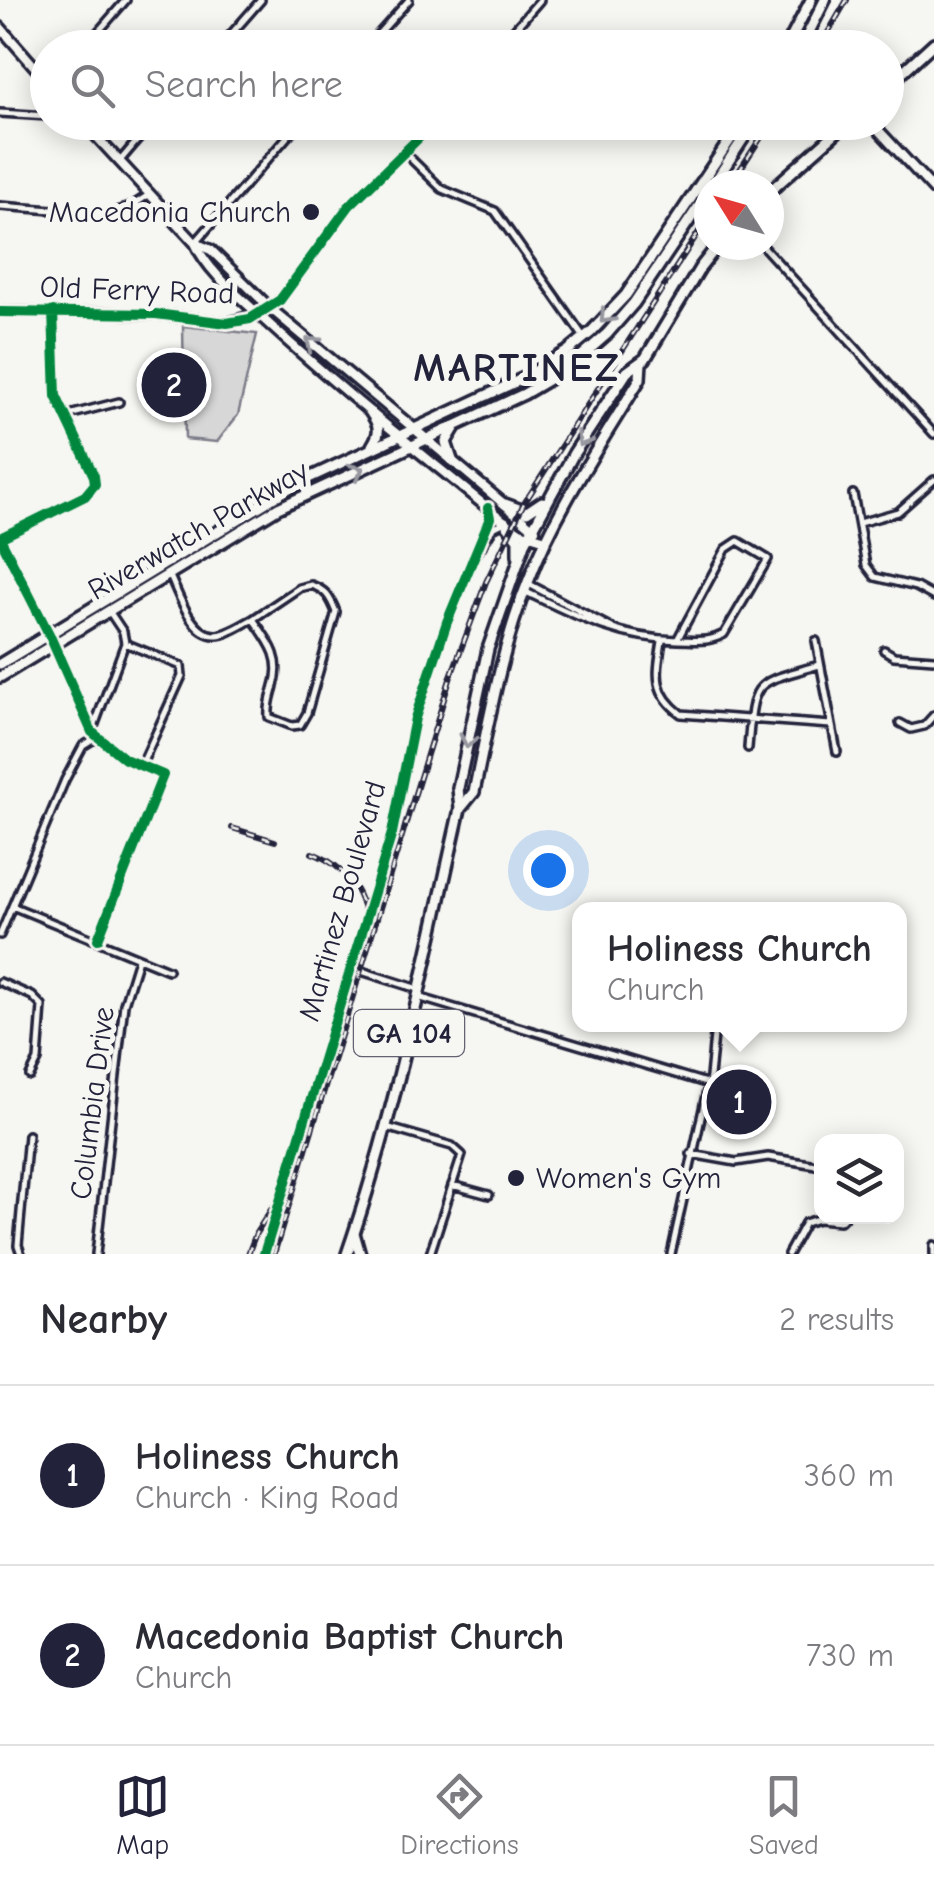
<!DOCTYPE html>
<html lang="en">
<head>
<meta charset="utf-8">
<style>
	body { margin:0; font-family:"Comic Neue",sans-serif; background:#f2f2f3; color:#2b2b33 }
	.controls { position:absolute; right:30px; bottom:30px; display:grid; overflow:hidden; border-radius:20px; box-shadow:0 5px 25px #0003 }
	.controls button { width:90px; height:90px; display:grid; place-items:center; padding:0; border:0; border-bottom:2px solid #e1e1e2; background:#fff; color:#2b2b33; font:50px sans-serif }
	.compass { position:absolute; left:694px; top:170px; width:90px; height:90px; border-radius:50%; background:#fff; box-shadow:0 5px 25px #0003; rotate:307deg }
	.you { position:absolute; left:548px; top:870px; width:35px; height:35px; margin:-25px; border:8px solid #fff; border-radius:50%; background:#1a73e8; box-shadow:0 0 0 15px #1a73e833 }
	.badge { display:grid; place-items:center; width:65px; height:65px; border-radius:50%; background:#22223b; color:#fff; font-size:32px; font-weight:700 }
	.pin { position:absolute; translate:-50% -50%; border:5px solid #fff; box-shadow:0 2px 10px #0006 }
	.popup { position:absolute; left:572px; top:902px; width:335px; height:130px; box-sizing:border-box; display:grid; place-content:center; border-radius:20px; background:#fff; filter:drop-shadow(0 2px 8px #0005); font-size:32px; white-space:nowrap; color:#7c7c81 }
	.popup b { font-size:38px; color:#2b2b33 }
	.popup::after { content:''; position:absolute; left:50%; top:100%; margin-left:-20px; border:20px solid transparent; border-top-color:#fff }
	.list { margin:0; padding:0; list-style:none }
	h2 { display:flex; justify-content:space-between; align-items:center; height:130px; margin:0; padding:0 40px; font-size:42px }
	h2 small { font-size:32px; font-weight:400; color:#7c7c81 }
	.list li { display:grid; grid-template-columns:65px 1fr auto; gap:30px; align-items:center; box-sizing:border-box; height:180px; padding:0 40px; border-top:2px solid #e1e1e2 }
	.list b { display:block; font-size:38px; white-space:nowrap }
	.list p { margin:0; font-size:32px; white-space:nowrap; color:#7c7c81 }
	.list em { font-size:32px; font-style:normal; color:#7c7c81 }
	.icon { flex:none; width:55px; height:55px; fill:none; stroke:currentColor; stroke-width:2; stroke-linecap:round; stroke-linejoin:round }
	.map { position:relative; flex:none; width:934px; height:1254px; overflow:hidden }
	.search { position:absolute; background:#fff; box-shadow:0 5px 25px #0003; left:30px; right:30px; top:30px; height:110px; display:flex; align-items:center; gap:25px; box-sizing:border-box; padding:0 35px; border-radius:55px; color:#7c7c81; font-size:38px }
	.sheet { height:490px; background:#fff }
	nav { display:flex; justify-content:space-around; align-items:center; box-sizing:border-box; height:140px; border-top:2px solid #e1e1e2; background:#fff; font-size:28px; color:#7c7c81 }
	nav a { display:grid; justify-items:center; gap:5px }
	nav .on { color:#22223b }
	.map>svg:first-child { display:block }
</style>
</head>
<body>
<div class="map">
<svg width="934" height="1254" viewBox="0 0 934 1254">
	<rect width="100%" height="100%" fill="#f6f6f2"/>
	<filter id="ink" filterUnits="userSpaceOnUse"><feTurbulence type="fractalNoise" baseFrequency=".01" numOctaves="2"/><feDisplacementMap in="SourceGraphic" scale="20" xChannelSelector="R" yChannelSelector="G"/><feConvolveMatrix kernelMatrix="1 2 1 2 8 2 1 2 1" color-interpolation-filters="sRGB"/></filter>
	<g filter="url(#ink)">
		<path fill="#d7d7d7" stroke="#7c7c89" stroke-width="2.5" d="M183,326L257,334L238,415L217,442L185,439Z"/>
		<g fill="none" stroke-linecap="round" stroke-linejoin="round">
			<defs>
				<path id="street" d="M84,48L126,0
					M219,48L261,0
					M366,48L409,0
					M498,48L540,0
					M0,113L48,116
					M404,152L442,189L495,211L583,336
					M119,162L153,122
					M0,206L106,214L130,207L150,194
					M195,243L300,122
					M762,245L934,434
					M270,308L298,278L349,206L435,122
					M65,416L119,402
					M853,494L866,565L875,577L916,587L934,597
					M859,523L898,512L934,480
					M475,557L493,528L505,522
					M169,574C178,592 191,636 216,635C227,635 243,624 253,619
					M529,584L612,628
					M311,585C326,590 330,597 336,612L307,713L300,725L292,726L269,717C268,704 271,698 274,686C283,658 269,642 253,619L299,588Z
					M524,591C576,616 619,639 678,640C695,640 708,643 724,634L768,559L738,541L726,549L677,640
					M49,635L0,538L85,496L95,484L94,476L56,396L53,314
					M662,641C657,674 652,692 681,714L831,725
					M816,641L837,752
					M125,643L181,666L182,676L141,766
					M54,645L96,738L125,759L163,775L98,939
					M884,650L894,656L934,659
					M900,723L911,729L924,726L934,715
					M92,732L125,643L123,632L109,611
					M748,748C754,677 752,685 819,665
					M12,906L168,970
					M0,935L65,780L83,746L96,738
					M352,968L418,989
					M0,982L32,996L42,1006L38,1060L30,1076
					M418,997L709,1084
					M386,1127L452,1146L462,1155L430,1254
					M691,1154L736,1162L768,1157L822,1166
					M452,1185L489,1195
					M21,1254L18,1245L28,1135
					M96,1254L124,1004L138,959
					M264,1254L392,833L415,718L447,622L490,518L489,513
					M671,1254L710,1077L714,1035L710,1024
					M788,1254L805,1223L818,1219L840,1221L845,1216
					M934,1254V1245"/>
				<path id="secondary" d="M0,27L48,82
					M83,122L195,243C207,270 234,292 256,312C335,386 421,453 505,522L520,532L546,540
					M871,122L934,190
					M195,243L211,250L270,308L535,530
					M0,312L156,314L227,323L262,313"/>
				<path id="primary" d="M786,48L811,0
					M801,48L825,0
					M886,87L934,43
					M713,185L754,122
					M769,192L848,122
					M371,413C380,426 381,432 372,446
					M452,460L446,442L455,427
					M505,504L527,512L542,502
					M505,522L518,539V555
					M0,664L296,484L524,378L568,351L591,332L626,295L742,122
					M0,677L278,508L524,394L568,368L607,334L634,303L709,191
					M460,809L474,792C489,721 501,649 528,582C556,509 600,445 640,379L641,363
					M354,1233L360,1254
					M347,1254C397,1109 426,958 460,809L458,788L488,649L525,543L574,453L627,372L645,359L700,268L718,245"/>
			</defs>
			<use href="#street" stroke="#22223b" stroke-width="12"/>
			<use href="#secondary" stroke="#22223b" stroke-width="15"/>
			<use href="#primary" stroke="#22223b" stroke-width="16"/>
			<use href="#street" stroke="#f6f6f2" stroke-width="5"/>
			<use href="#secondary" stroke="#f6f6f2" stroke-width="8"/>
			<use href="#primary" stroke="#f6f6f2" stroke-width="9"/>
			<defs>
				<path id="rail" d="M819,48L847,0
					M730,185L771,122
					M232,828L275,841
					M312,853C347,866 366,895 367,933
					M248,1254L256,1233L287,1185
					M274,1254L451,676L486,582L523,505L709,216"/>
			</defs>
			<use href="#rail" stroke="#22223b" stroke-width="6"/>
			<use href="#rail" stroke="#f6f6f2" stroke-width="2.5" stroke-dasharray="8" stroke-linecap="butt"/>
			<defs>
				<path id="cycleway" d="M53,311L56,396L94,476L95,484L85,496L0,538L49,634L92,732L125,759L163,775L98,939
					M0,312L156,314L227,323L250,319L280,300L349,206L435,122
					M264,1254L392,833L415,718L447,622L490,518L488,508"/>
			</defs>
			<use href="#cycleway" stroke="#f6f6f2" stroke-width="16"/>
			<use href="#cycleway" stroke="#00873e" stroke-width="10"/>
		</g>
		<defs><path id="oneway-chevron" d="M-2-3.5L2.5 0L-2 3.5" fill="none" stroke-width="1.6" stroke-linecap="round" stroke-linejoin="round" transform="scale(2.5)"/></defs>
		<g stroke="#9797a0">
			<use href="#oneway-chevron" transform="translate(606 317) rotate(133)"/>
			<use href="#oneway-chevron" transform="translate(312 343) rotate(-140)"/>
			<use href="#oneway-chevron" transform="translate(583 440) rotate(123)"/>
			<use href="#oneway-chevron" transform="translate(357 471) rotate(-24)"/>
			<use href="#oneway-chevron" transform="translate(468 741) rotate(102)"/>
		</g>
	</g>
	<g fill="#22223b" stroke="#f6f6f2" stroke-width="4">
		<circle cx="311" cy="212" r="10"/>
		<circle cx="516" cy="1178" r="10"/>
	</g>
	<g text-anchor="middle" stroke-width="10" stroke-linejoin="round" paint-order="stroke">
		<rect fill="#f6f6f2" stroke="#626272" stroke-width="2.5" x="354" y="1010" width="110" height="46" rx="8"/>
		<g font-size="28" font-weight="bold" fill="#22223b">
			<text x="409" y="1043">GA 104</text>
		</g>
		<g font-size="30" fill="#22223b" stroke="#f6f6f2" text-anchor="end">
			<text x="291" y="222">Macedonia Church</text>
			<text x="536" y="1188" text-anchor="start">Women's Gym</text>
		</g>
		<g font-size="30" fill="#22223b" stroke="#f6f6f2">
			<text transform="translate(137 290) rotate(2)" y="10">Old Ferry Road</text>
			<text transform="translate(198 530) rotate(-30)" y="10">Riverwatch Parkway</text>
			<text transform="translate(342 901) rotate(-74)" y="10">Martinez Boulevard</text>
			<text transform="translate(92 1103) rotate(-83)" y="10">Columbia Drive</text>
		</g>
		<g font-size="40" font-weight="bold" letter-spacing="2.5" fill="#22223b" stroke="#f6f6f2">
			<text x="517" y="381">MARTINEZ</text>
		</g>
	</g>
</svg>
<div class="controls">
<button><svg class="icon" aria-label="layers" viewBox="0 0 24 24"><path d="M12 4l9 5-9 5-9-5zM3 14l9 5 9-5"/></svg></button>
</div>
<svg class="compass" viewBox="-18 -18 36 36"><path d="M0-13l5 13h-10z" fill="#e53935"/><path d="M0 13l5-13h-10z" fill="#7c7c81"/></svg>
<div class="you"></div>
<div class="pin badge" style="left:739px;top:1102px">1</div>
<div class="popup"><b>Holiness Church</b>Church</div>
<div class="pin badge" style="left:174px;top:385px">2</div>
<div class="search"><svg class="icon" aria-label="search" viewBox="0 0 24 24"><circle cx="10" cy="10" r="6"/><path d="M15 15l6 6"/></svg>Search here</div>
</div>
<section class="sheet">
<h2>Nearby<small>2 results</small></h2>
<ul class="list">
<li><span class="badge">1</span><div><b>Holiness Church</b><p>Church · King Road</p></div><em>360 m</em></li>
<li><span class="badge">2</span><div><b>Macedonia Baptist Church</b><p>Church</p></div><em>730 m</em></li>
</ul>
</section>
<nav>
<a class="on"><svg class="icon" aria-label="map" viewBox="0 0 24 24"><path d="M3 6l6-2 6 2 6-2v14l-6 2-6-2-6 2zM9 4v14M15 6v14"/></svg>Map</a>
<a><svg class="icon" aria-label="directions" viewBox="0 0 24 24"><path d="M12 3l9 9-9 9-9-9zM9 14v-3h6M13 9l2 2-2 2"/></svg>Directions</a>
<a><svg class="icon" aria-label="saved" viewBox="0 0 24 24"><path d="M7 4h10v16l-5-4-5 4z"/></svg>Saved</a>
</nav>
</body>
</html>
